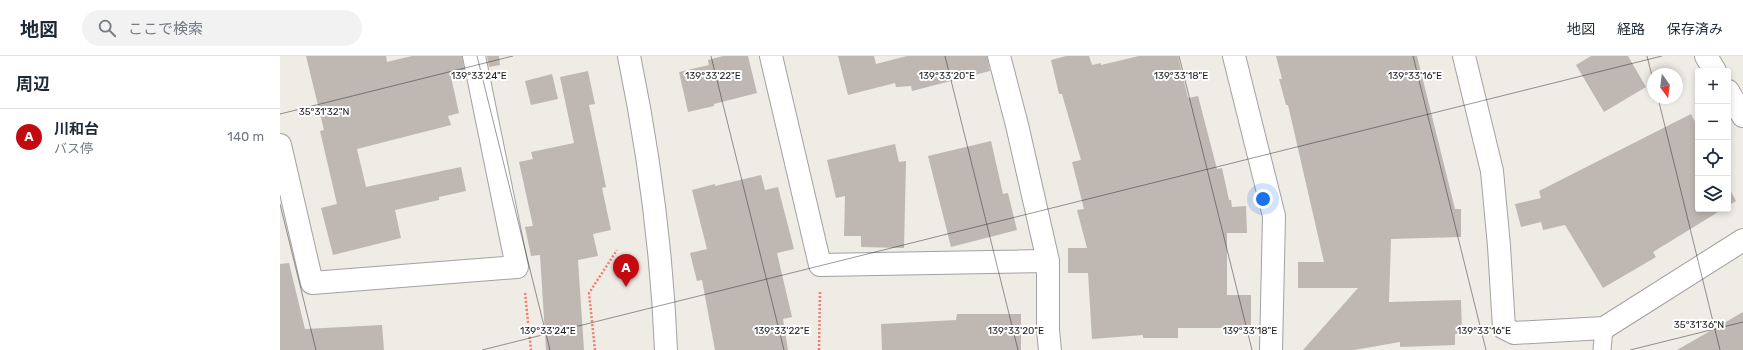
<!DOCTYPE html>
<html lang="ja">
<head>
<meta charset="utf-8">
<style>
	body { margin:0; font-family:Rubik,"Noto Sans JP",sans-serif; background:#f2f2f3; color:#1f2937 }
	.controls { position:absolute; right:12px; top:12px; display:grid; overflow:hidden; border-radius:4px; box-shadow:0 2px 6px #0003 }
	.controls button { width:36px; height:36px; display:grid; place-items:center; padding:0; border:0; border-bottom:1px solid #e0e1e3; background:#fff; color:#1f2937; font:20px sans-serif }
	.compass { position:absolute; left:1367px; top:12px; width:36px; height:36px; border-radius:50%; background:#fff; box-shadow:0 2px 6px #0003; rotate:166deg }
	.you { position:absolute; left:983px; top:143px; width:14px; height:14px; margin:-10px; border:3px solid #fff; border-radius:50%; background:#1a73e8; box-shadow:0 0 0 6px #1a73e833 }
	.badge { display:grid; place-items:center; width:26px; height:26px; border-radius:50%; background:#c30a10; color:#fff; font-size:13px; font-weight:700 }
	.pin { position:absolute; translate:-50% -33px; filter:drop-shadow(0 1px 2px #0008) }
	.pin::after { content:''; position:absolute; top:21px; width:14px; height:12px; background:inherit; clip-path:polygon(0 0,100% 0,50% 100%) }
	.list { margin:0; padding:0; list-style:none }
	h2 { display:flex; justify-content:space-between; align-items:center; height:52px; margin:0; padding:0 16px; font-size:17px }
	h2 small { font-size:13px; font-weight:400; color:#747a83 }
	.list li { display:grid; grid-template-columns:26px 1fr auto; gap:12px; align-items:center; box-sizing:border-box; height:56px; padding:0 16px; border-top:1px solid #e0e1e3 }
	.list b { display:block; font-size:15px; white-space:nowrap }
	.list p { margin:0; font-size:13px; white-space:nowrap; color:#747a83 }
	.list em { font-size:13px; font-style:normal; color:#747a83 }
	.icon { flex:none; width:22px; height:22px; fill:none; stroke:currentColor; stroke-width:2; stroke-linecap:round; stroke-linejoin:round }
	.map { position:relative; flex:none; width:1463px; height:294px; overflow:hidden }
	header { display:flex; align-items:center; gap:24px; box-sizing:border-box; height:56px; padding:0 20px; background:#fff; border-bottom:1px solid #e0e1e3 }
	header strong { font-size:19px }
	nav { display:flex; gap:22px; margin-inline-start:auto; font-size:14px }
	.search { width:280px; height:36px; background:#f2f2f3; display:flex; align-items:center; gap:10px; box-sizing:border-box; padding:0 14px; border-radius:22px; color:#747a83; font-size:15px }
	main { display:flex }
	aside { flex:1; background:#fff }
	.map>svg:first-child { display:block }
</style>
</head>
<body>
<header>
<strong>地図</strong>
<div class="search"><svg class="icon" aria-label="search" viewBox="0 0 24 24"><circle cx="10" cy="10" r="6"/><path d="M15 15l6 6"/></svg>ここで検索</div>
<nav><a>地図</a><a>経路</a><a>保存済み</a></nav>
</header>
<main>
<aside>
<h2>周辺<small></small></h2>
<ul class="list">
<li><span class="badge">A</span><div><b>川和台</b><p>バス停</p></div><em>140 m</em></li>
</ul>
</aside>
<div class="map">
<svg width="1463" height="294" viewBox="0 0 1463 294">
	<rect width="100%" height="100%" fill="#efebe5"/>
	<path fill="#bfb7b2" d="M26,0H106L107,6L132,0H182L185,18L171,21L179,57L168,60L171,69L77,93L86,131L181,111L186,135L159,141V144L115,154L121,182L53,199L41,152L57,148L40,75L44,74Z
		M207,0H219L220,9L209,11Z
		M443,0H468L477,37L434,48V50L408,56L399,16L429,9L428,4Z
		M558,0H594L596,8L627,0H707L710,15L632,35L631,30L616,31L615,27L568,39Z
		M786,0H809L812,9L821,7V9L859,0H898L908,42L918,40L937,113L942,112L949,144H951L952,151L966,150L967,177H947V239H971V272H898V282H863V279L812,283L808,217H788V192H807L797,154L804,153L792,106L801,104L782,38H779L771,4Z
		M996,0H1137L1175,153H1181V181L1111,183L1109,246L1181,244L1182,277L1175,278V289L1120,291V286L1074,294H1023L1078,232H1018V206H1044L1008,49H1006L999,23H1002Z
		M1311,0H1348L1366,31L1324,56L1296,9Z
		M308,15L315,48L309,49L326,131L322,132L331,174L313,178L318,200L298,204L304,294H266L260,199L251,200L245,171L253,170L239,106L253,103L251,96L294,87L280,21Z
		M272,18L278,43L251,49L245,25Z
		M1411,58L1418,72V153H1443L1373,196L1376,201L1323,232L1285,169L1263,174L1261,166L1241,171L1235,148L1261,142L1259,135Z
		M711,85L723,138L728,137L737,174L671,191L648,100Z
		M615,88L619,106L626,105L624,192L581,191V180H564L565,140L556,142L547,104Z
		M481,119L485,134L498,131L514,193L497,197L512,261L503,263L508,294H435L422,224L417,225L410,197L427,193L412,134L435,128V130Z
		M1448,130L1456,145L1448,150Z
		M9,207L25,273L102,269L104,294H0V208Z
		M1463,256V294H1397Z
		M677,258H741V294H602L601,268L676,264Z"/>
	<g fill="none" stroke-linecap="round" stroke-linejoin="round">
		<defs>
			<path id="service" d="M1322,294L1324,272"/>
			<path id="minor" d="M491,0L540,209L768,205
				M719,0L737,69L768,205V274L770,294
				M954,0L994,160L991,294
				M1184,0L1212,115L1219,190L1224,272L1234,277L1324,272L1463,184
				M0,89L32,227L237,211L194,0"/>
			<path id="tertiary" d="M349,0C369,97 382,196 386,294
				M1426,0L1435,15
				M1448,35L1463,60"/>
		</defs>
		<use href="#service" stroke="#a2a2a2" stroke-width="19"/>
		<use href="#minor" stroke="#a2a2a2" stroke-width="24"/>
		<use href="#tertiary" stroke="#a2a2a2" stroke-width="24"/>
		<path stroke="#f37c72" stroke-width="2.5" stroke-dasharray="2 2" stroke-linecap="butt" d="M245,237L251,294
			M315,294L309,237L337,194
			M539,294L540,235"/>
		<use href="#service" stroke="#fff" stroke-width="17"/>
		<use href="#minor" stroke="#fff" stroke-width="22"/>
		<use href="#tertiary" stroke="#fff" stroke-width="22"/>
	</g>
	<path fill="none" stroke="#1e1e1e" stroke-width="1" stroke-opacity="0.45" d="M197,0L270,294M431,0L504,294M665,0L738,294M899,0L972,294M1133,0L1206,294M1367,0L1373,24M1378,42L1440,294M0,58L233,0M0,148L36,294M202,294L1382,0M1350,294L1463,266"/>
	<g font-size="10" text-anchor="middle" fill="#1e1e1e" stroke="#fff" stroke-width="4" stroke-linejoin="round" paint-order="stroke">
		<text x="199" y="23">139°33'24"E</text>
		<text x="433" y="23">139°33'22"E</text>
		<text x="667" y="23">139°33'20"E</text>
		<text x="901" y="23">139°33'18"E</text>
		<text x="1135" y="23">139°33'16"E</text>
		<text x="44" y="59">35°31'32"N</text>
		<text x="1419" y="272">35°31'36"N</text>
		<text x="268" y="278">139°33'24"E</text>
		<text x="502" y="278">139°33'22"E</text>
		<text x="736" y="278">139°33'20"E</text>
		<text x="970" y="278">139°33'18"E</text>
		<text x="1204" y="278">139°33'16"E</text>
	</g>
</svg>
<div class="controls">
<button>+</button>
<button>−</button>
<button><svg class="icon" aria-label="locate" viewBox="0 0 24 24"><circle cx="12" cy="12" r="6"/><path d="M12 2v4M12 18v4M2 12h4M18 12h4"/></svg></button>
<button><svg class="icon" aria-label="layers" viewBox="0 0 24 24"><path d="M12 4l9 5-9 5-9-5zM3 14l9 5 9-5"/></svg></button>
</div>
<svg class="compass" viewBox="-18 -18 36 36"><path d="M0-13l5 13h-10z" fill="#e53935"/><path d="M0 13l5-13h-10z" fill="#747a83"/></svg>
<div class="you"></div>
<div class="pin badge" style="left:346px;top:231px">A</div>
</div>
</main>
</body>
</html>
